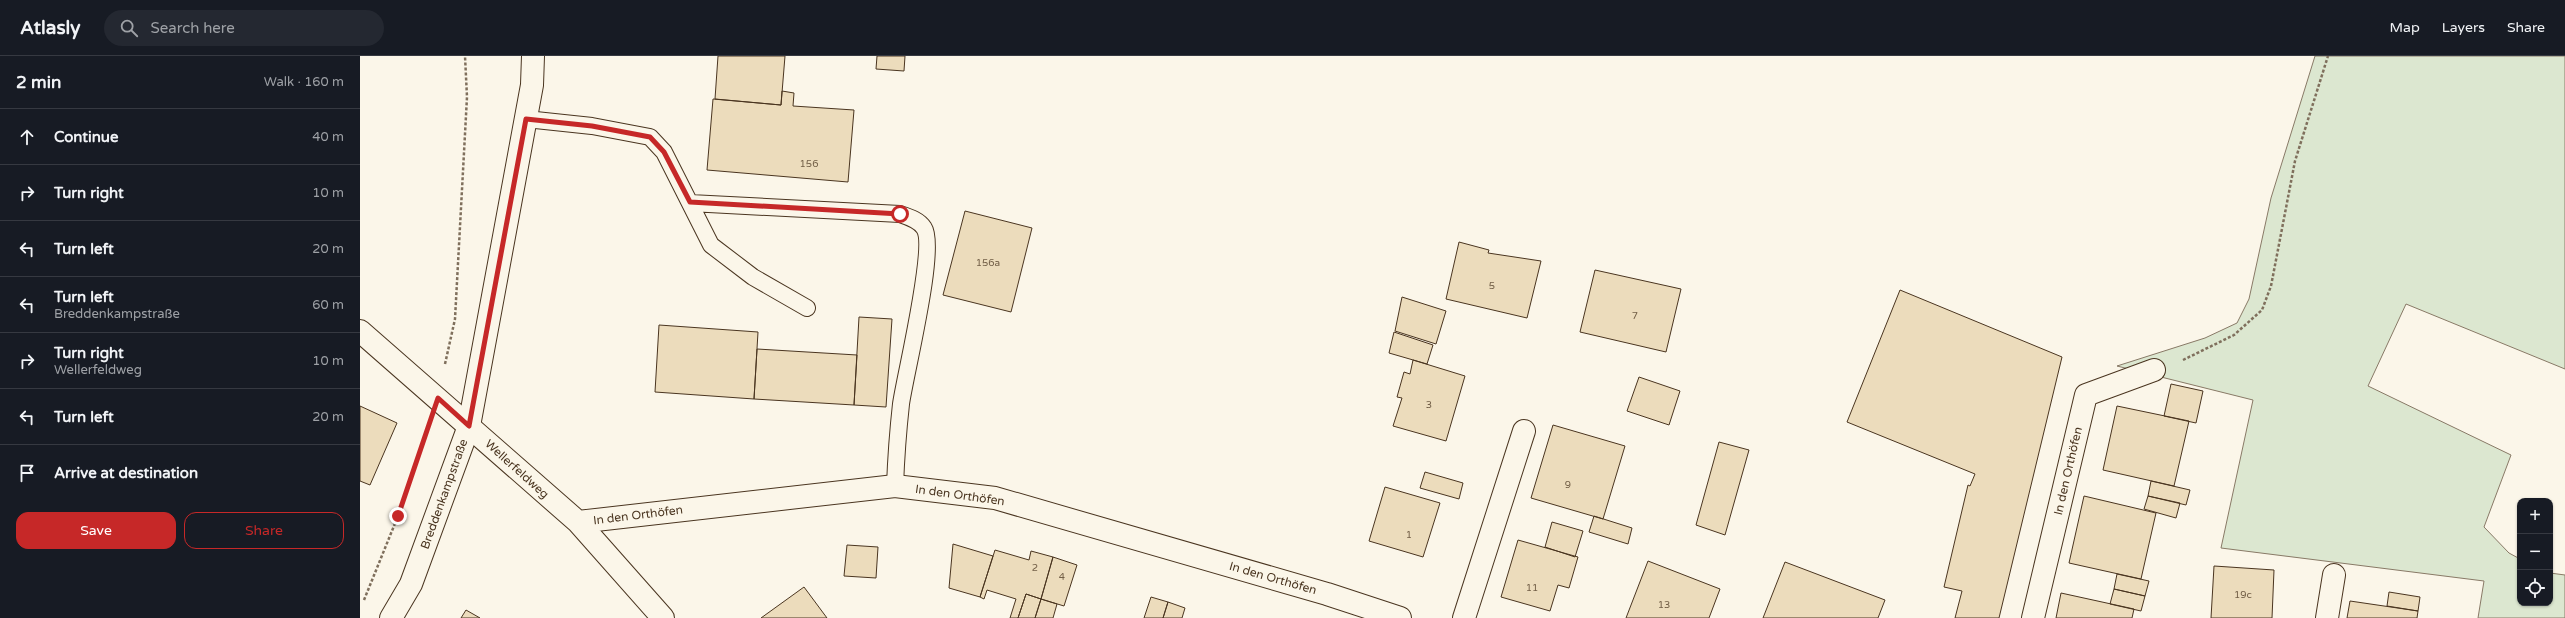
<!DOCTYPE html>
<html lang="en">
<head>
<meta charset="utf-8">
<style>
	body { margin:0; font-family:"Varela Round",sans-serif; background:#242831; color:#f1f3f6 }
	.controls { position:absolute; right:12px; bottom:12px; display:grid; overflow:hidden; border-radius:8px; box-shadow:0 1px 3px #0004 }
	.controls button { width:36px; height:36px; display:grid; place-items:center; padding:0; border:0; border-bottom:1px solid #363941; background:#171b24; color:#f1f3f6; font:20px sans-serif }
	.stop { position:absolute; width:12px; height:12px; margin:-9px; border:3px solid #c62828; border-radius:50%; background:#fff }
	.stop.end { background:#c62828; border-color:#fff; box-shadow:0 1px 4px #0008 }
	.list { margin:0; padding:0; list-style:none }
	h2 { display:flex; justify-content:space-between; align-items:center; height:52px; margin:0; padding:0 16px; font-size:17px }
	h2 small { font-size:13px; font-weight:400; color:#9ea1a6 }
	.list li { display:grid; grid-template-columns:26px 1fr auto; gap:12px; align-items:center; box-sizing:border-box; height:56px; padding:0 16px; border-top:1px solid #363941 }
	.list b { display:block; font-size:15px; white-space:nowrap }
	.list p { margin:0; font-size:13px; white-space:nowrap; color:#9ea1a6 }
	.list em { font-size:13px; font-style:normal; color:#9ea1a6 }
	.actions { display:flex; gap:8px; padding:12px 16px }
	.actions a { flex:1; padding:9px 0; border:1px solid #c62828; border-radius:12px; text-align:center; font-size:14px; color:#c62828 }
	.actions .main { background:#c62828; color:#fff }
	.icon { flex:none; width:22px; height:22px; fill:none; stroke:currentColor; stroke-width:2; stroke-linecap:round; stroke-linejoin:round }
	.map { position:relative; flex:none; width:2205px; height:562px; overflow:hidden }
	header { display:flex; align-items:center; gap:24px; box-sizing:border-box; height:56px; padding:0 20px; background:#171b24; border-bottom:1px solid #363941 }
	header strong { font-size:19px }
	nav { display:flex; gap:22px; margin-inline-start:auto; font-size:14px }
	.search { width:280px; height:36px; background:#242831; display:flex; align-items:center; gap:10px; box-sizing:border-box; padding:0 14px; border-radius:22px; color:#9ea1a6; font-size:15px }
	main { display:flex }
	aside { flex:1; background:#171b24 }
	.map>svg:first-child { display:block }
</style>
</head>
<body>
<header>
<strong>Atlasly</strong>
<div class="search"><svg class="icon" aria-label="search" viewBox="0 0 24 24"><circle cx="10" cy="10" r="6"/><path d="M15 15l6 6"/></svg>Search here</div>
<nav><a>Map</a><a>Layers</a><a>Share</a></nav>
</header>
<main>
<aside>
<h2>2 min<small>Walk · 160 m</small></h2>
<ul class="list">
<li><svg class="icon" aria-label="ahead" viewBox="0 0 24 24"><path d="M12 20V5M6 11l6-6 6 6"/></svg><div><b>Continue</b></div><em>40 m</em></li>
<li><svg class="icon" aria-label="right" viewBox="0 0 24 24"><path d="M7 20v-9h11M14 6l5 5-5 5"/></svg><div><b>Turn right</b></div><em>10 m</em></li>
<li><svg class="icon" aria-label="left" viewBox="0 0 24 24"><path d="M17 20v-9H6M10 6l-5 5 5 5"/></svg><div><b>Turn left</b></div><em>20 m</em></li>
<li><svg class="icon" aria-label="left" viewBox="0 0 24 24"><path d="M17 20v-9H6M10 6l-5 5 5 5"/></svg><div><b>Turn left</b><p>Breddenkampstraße</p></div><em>60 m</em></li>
<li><svg class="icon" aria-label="right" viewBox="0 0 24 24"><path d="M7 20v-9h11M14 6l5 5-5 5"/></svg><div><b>Turn right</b><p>Wellerfeldweg</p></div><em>10 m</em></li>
<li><svg class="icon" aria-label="left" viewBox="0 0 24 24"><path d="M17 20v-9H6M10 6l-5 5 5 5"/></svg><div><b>Turn left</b></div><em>20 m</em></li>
<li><svg class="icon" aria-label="arrive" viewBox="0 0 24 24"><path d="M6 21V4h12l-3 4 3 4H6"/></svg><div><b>Arrive at destination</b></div></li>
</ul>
<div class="actions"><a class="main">Save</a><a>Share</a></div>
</aside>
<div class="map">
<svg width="2205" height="562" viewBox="0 0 2205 562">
	<rect width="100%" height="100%" fill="#fbf6e9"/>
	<path fill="#dce7d0" stroke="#887966" d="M1955,0H2205V313L2046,248L2008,330L2151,399L2124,471L2149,497L2160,503V547H2190V517L2205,519V562H2118L2124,525L1861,492L1893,344L1757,310L1845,282L1877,267L1889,243L1911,142Z"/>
	<path fill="#ecdcbc" stroke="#4a3520" d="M358,0H425L421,49L355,43Z
		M517,0H545L544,15L516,13Z
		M422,35L434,37L433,50L494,54L488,126L347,114L353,43L421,49Z
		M605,155L672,172L651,256L583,239Z
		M1099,186L1129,194L1128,197L1181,205L1167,262L1086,243Z
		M1235,214L1321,233L1306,296L1220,276Z
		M1540,234L1702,301L1639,562H1595L1602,535L1584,531L1608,429L1610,430L1615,418L1487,366Z
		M1042,241L1086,255L1076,288L1035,275Z
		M499,261L532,263L526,351L494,349Z
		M299,269L398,276L394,343L295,336Z
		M1034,276L1073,289L1067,308L1029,297Z
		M397,293L497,299L494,349L394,343Z
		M1053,304L1105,320L1086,385L1033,370L1042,342L1037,341L1044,316L1050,318Z
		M1279,321L1320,335L1309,369L1267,355Z
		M1811,328L1843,335L1836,367L1804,360Z
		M0,350L37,367L10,429L0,425Z
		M1757,350L1829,365L1814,430L1743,414Z
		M1193,369L1265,390L1243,463L1171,442Z
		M1359,386L1389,394L1365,479L1336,469Z
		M1065,416L1103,427L1099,443L1060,432Z
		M1791,425L1830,434L1826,449L1788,440Z
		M1025,431L1080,447L1063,501L1009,485Z
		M1724,440L1796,457L1781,523L1709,507Z
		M1788,440L1820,447L1816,462L1784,453Z
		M1234,460L1272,472L1268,488L1229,476Z
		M1192,466L1223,475L1215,501L1185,491Z
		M1158,484L1218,501L1209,532L1198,529L1190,555L1141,541Z
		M593,488L633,500L620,541L589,532Z
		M487,489L518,491L516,522L484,520Z
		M635,494L669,504L671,495L693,501L681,543L666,538L658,562H650L656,543L627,534L624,543L620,541Z
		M693,501L717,509L704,550L681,543Z
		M1288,505L1360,533L1349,562H1266Z
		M1425,506L1525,544L1518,562H1403Z
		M1854,510L1914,514L1912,562H1851Z
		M1757,518L1789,525L1785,540L1754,533Z
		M444,531L467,562H401Z
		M1754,533L1785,540L1781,555L1750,548Z
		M2029,536L2060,541L2058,555L2027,550Z
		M1701,537L1774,553L1772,562H1696Z
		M666,538L681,543L675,562H658Z
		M791,541L808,546L803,562H784Z
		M681,543L697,548L693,562H675Z
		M1990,545L2058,555L2057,562H1987Z
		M808,546L825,552L822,562H803Z
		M106,554L120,562H101Z"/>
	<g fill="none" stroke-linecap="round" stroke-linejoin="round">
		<defs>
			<path id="service" d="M166,63L232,70L290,81L304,96L351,189L393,221L447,252
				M330,147L540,158C549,161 559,164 564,172C577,191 545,319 541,348C538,375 536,403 535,430"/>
			<path id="minor" d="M0,275L218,466L303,562
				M218,466L535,430L635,442L967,538L1040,562
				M1104,562L1164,375
				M1673,562L1726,339L1794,314
				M1967,562L1974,519"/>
			<path id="tertiary" d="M31,562L51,528L109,370L172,29L173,0"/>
		</defs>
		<use href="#service" stroke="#4a3520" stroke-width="18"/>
		<use href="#minor" stroke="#4a3520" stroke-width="24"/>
		<use href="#tertiary" stroke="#4a3520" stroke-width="24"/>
		<path stroke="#7f6f5c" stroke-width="2.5" stroke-dasharray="3 2" stroke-linecap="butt" d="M1823,304L1874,279L1902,254L1911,230L1935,105L1968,0
			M85,308L95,263L107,41L105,0
			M4,544L38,460L67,374"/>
		<use href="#service" stroke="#fbf6e9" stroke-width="16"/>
		<use href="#minor" stroke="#fbf6e9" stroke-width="22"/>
		<use href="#tertiary" stroke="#fbf6e9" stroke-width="22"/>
	</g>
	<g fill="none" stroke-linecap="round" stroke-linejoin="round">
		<path stroke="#c62828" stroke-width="5" d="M38,460L78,342L109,370L166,63L232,70L290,81L304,96L330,146L540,158"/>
	</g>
	<g text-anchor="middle" stroke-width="3" stroke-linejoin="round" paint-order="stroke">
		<g font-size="10" fill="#725f47">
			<text x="449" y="111">156</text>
			<text x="628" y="210">156a</text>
			<text x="1132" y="233">5</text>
			<text x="1275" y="263">7</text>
			<text x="1069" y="352">3</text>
			<text x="1208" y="432">9</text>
			<text x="1049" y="482">1</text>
			<text x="675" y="515">2</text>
			<text x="702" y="524">4</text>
			<text x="1172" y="535">11</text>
			<text x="1883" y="542">19c</text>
			<text x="1304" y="552">13</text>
		</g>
		<g font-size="12" fill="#4a3520" stroke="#fbf6e9">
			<text transform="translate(157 413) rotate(42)" y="4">Wellerfeldweg</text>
			<text transform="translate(1708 415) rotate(-77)" y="4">In den Orthöfen</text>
			<text transform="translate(84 438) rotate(-70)" y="4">Breddenkampstraße</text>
			<text transform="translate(600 439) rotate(8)" y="4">In den Orthöfen</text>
			<text transform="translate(278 459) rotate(-7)" y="4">In den Orthöfen</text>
			<text transform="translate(913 522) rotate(16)" y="4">In den Orthöfen</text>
		</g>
	</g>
</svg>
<div class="controls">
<button>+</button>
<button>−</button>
<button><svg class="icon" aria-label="locate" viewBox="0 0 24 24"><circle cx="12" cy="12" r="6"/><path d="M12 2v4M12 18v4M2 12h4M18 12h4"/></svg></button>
</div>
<div class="stop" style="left:540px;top:158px"></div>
<div class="stop end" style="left:38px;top:460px"></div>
</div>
</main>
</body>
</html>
